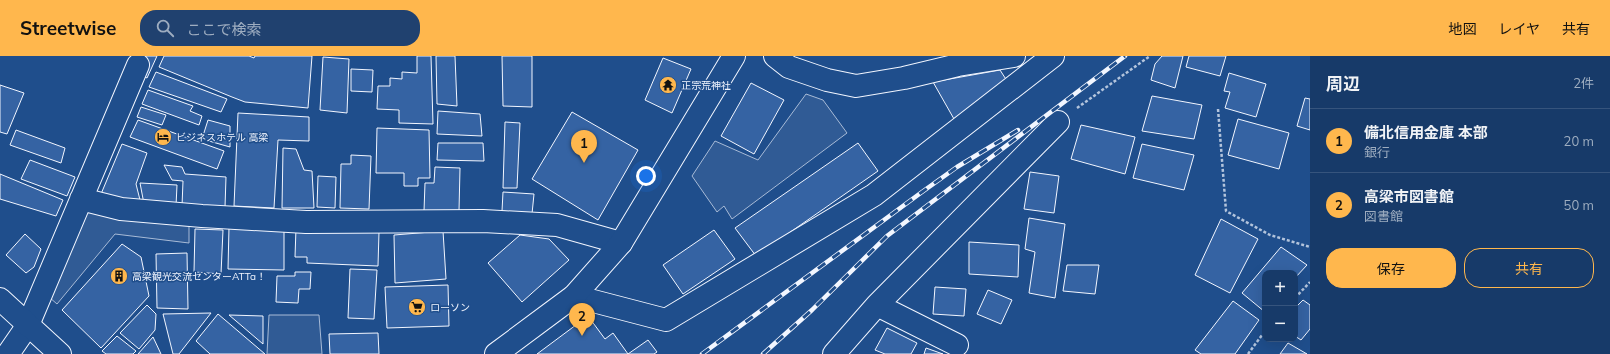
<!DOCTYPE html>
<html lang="ja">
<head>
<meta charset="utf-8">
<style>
	body { margin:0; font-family:Mulish,"Noto Sans JP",sans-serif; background:#20416f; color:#f1f3f6 }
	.controls { position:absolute; right:12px; bottom:12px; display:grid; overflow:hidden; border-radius:8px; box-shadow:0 4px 16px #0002 }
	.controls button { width:36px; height:36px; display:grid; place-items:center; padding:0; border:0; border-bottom:1px solid #36547d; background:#173a69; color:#f1f3f6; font:20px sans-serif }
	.you { position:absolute; left:646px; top:120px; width:14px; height:14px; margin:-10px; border:3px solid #fff; border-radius:50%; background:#1a73e8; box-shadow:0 0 0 6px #1a73e833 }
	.badge { display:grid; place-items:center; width:26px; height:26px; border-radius:50%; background:#ffb74d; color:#111; font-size:13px; font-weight:700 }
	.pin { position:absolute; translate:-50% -33px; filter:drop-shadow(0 1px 2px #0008) }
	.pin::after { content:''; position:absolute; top:21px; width:14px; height:12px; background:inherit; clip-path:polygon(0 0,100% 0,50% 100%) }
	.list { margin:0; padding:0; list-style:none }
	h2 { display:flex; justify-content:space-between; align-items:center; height:52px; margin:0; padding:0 16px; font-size:17px }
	h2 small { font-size:13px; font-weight:400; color:#9eadc0 }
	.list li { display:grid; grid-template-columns:26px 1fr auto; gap:12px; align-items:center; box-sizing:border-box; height:64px; padding:0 16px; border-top:1px solid #36547d }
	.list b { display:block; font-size:15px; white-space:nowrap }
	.list p { margin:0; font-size:13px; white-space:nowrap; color:#9eadc0 }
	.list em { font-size:13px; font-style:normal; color:#9eadc0 }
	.actions { display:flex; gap:8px; padding:12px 16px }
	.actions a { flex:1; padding:9px 0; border:1px solid #ffb74d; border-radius:16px; text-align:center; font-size:14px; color:#ffb74d }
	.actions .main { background:#ffb74d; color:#111 }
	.icon { flex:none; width:22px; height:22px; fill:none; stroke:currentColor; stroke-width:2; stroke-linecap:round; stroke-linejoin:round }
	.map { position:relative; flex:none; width:1310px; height:298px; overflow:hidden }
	header { display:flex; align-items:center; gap:24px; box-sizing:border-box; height:56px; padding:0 20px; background:#ffb74d; color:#111 }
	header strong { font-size:19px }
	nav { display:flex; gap:22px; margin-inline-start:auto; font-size:14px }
	.search { width:280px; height:36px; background:#20416f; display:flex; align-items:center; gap:10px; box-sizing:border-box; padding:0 14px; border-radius:16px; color:#9eadc0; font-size:15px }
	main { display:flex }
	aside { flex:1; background:#173a69 }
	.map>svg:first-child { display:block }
</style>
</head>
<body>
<header>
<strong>Streetwise</strong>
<div class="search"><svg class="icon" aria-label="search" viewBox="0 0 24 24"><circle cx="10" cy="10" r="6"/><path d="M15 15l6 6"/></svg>ここで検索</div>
<nav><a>地図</a><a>レイヤ</a><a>共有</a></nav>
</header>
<main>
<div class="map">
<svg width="1310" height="298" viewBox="0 0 1310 298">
	<rect width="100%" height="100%" fill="#1f4e8c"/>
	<path fill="#305b95" stroke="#a8bbd7" d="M806,38L823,44L847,77L732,163L724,150L717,156L692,120L715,85L758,104Z
		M87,153L189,166V187L115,178L57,248L49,241Z
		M269,259H319L322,298H267Z"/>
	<path fill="#3563a3" stroke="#f2f6ff" d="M134,0H157L147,22L129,13Z
		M164,0H249L254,2L255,0H312L308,52L245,46L232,41L159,11Z
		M417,0H431L433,68L399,67V54L377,53L378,30H390V22L402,23V16L417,17Z
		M436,0H455L457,50L437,48Z
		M502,0H532V51L503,50Z
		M1162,0H1183L1175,32L1151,24L1155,8Z
		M1189,0H1226L1220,20L1186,11Z
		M323,1L349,3L347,57L320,54Z
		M663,2L691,13L672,57L645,44Z
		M351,13L373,14L372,36L351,35Z
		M1000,14L1009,28L954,63L933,26Z
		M156,16L227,43L221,56L149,31Z
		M1229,17L1266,28L1256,61L1225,52L1230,36L1224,35Z
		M751,27L784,44L754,98L721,80Z
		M0,29L24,37L7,78L0,76Z
		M148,34L193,50L190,55L202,60L199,69L142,48Z
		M1152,40L1202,49L1194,83L1142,75Z
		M1305,42L1310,43V74L1297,70Z
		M141,51L166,59L162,69L137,61Z
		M438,55L480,58L482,80L437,78Z
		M572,56L638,94L598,164L532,123Z
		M238,57L309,61V85L278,84L274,152L234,150Z
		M1238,63L1289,77L1279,113L1228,99Z
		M138,64L224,95L217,113L130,81Z
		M208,64L230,70V91L202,83Z
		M505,66L520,67L517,132H503Z
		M1081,69L1135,81L1125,118L1071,103Z
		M377,72L429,74L430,122H418V130H404V117H376Z
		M16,74L65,92L61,107L10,89Z
		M438,87H483L484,105L437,104Z
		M858,87L878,115L756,200L735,172Z
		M122,88L147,97L136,128L141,148L101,138Z
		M1142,88L1194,99L1184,134L1133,122Z
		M283,92L296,93L304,114L312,115L314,152H282Z
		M351,99L371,100L369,153L340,152L341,108H351Z
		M30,104L75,121L67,140L21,123Z
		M164,109L182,111L185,118L226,121L225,151L182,150L183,125L172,124Z
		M435,111L460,112L459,155H424L425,127H434Z
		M1030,116L1059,120L1054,157L1024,153Z
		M0,118L63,144L56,160L0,143Z
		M318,120L336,121L335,152L317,151Z
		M140,127L177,129L176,150L144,148Z
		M503,136L534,138L532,158L502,155Z
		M1029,162L1065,168L1055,242L1029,237L1035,196L1025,193Z
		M1221,163L1258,183L1230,237L1195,219Z
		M229,171L284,173V214L228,213Z
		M296,172L379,176L378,210L307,207V201H295Z
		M195,173L223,174L221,218L194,216Z
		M714,174L735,203L683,238L663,209Z
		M443,175L446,223L395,227L394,179Z
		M25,178L41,193L34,211L26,217L6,199Z
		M520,179L549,183L569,204L522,246L488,207Z
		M969,186L1019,189L1018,221L969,218Z
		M122,188L141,201L149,240L101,292L62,254Z
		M1281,191L1307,209L1295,222V217H1265V256L1242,237Z
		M187,197L188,253L157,252L156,198Z
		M1067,209H1099L1095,238L1063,235Z
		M350,213L377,214L374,263L348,262Z
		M295,216H311L310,233H299L298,247L276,246L277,220H295Z
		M448,229L449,270L387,272L385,231Z
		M935,231L966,233L964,260L933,258Z
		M988,234L1012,244L1001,268L977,258Z
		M1303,244L1310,249V273L1301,284L1295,280V252Z
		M1233,245L1259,264L1235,298H1201L1195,294Z
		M147,249L156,258L155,274L139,293L120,277Z
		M211,257L179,298H173L163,258Z
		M218,258L265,298H210L196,285Z
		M229,259L263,260V288Z
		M588,260L605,283L613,277L628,298L648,284L657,296L654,298H537Z
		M887,272L917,287L911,298H885L875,294Z
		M378,277L379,298H330L329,278Z
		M117,280L136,295L133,298H106L102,295Z
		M153,281L161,298H138Z
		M1288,287L1307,298H1280Z
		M926,292L943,298H924Z"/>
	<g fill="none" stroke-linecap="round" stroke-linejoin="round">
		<defs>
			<path id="minor" d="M775,0L789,11L827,24L856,30L904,22L958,9L1014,0
				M81,143L121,153L202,160L306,166L483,165L557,169L621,187
				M574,240L666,264L874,139L1053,0
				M877,249L1058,66
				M8,298L28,269L138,9
				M834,298L877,249L957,289"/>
			<path id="tertiary" d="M496,298L574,240L621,187L734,0"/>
			<path id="secondary" d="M0,243L60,298"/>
		</defs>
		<use href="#minor" stroke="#f2f6ff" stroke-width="24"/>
		<use href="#tertiary" stroke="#f2f6ff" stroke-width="24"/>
		<use href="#secondary" stroke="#f2f6ff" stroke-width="24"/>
		<path stroke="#b3c4dc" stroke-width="2.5" stroke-dasharray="3 2" stroke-linecap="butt" d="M1077,52L1150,0
			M1218,53L1226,155L1270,179L1310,191
			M1295,242L1310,226
			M1248,298L1265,275"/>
		<use href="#minor" stroke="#1f4e8c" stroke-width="22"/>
		<use href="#tertiary" stroke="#1f4e8c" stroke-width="22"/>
		<use href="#secondary" stroke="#1f4e8c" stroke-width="22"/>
		<defs>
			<path id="rail" d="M702,298L922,136L957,111L1018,74
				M763,298L812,254L887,180L1125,0"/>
		</defs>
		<use href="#rail" stroke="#f2f6ff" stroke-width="4.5"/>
		<use href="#rail" stroke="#1f4e8c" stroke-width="3" stroke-dasharray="9" stroke-linecap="butt"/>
	</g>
	<defs>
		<symbol id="temple-disc" viewBox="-11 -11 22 22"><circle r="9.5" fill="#ffb74d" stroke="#1f4e8c"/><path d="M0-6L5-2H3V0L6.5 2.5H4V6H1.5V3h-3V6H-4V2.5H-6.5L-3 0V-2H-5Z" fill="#111"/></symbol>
		<symbol id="hotel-disc" viewBox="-11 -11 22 22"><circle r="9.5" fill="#ffb74d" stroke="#1f4e8c"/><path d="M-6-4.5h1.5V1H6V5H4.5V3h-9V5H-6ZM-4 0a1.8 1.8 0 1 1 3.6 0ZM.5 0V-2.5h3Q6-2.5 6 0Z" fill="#111"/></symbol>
		<symbol id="building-disc" viewBox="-11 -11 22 22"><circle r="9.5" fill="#ffb74d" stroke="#1f4e8c"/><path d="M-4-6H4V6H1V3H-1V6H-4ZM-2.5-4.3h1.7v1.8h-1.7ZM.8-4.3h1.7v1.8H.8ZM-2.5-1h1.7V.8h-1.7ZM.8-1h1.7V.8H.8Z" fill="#111"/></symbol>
		<symbol id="supermarket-disc" viewBox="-11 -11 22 22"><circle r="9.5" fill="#ffb74d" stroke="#1f4e8c"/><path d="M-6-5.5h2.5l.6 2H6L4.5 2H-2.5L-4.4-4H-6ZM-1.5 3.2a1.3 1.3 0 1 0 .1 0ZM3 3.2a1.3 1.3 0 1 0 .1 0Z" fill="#111"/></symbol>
	</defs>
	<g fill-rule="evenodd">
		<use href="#temple-disc" x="658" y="19" width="20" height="20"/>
		<use href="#hotel-disc" x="153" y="71" width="20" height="20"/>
		<use href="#building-disc" x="109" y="210" width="20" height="20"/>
		<use href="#supermarket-disc" x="407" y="241" width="20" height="20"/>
	</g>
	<g text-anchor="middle" stroke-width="3" stroke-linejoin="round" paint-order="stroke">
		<g font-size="10" fill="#f2f6ff" stroke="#1f4e8c" text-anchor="start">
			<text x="681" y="33">正宗荒神社</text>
			<text x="176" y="85">ビジネスホテル 高梁</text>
			<text x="132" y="224">高梁観光交流センターATTa！</text>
			<text x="430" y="255">ローソン</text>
		</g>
	</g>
</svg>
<div class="controls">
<button>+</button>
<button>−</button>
</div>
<div class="you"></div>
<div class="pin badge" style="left:584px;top:107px">1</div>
<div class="pin badge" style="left:582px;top:280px">2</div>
</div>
<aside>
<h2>周辺<small>2件</small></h2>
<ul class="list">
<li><span class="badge">1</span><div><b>備北信用金庫 本部</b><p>銀行</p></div><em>20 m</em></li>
<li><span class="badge">2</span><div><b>高梁市図書館</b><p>図書館</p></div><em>50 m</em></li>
</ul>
<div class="actions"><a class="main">保存</a><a>共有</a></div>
</aside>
</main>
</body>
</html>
